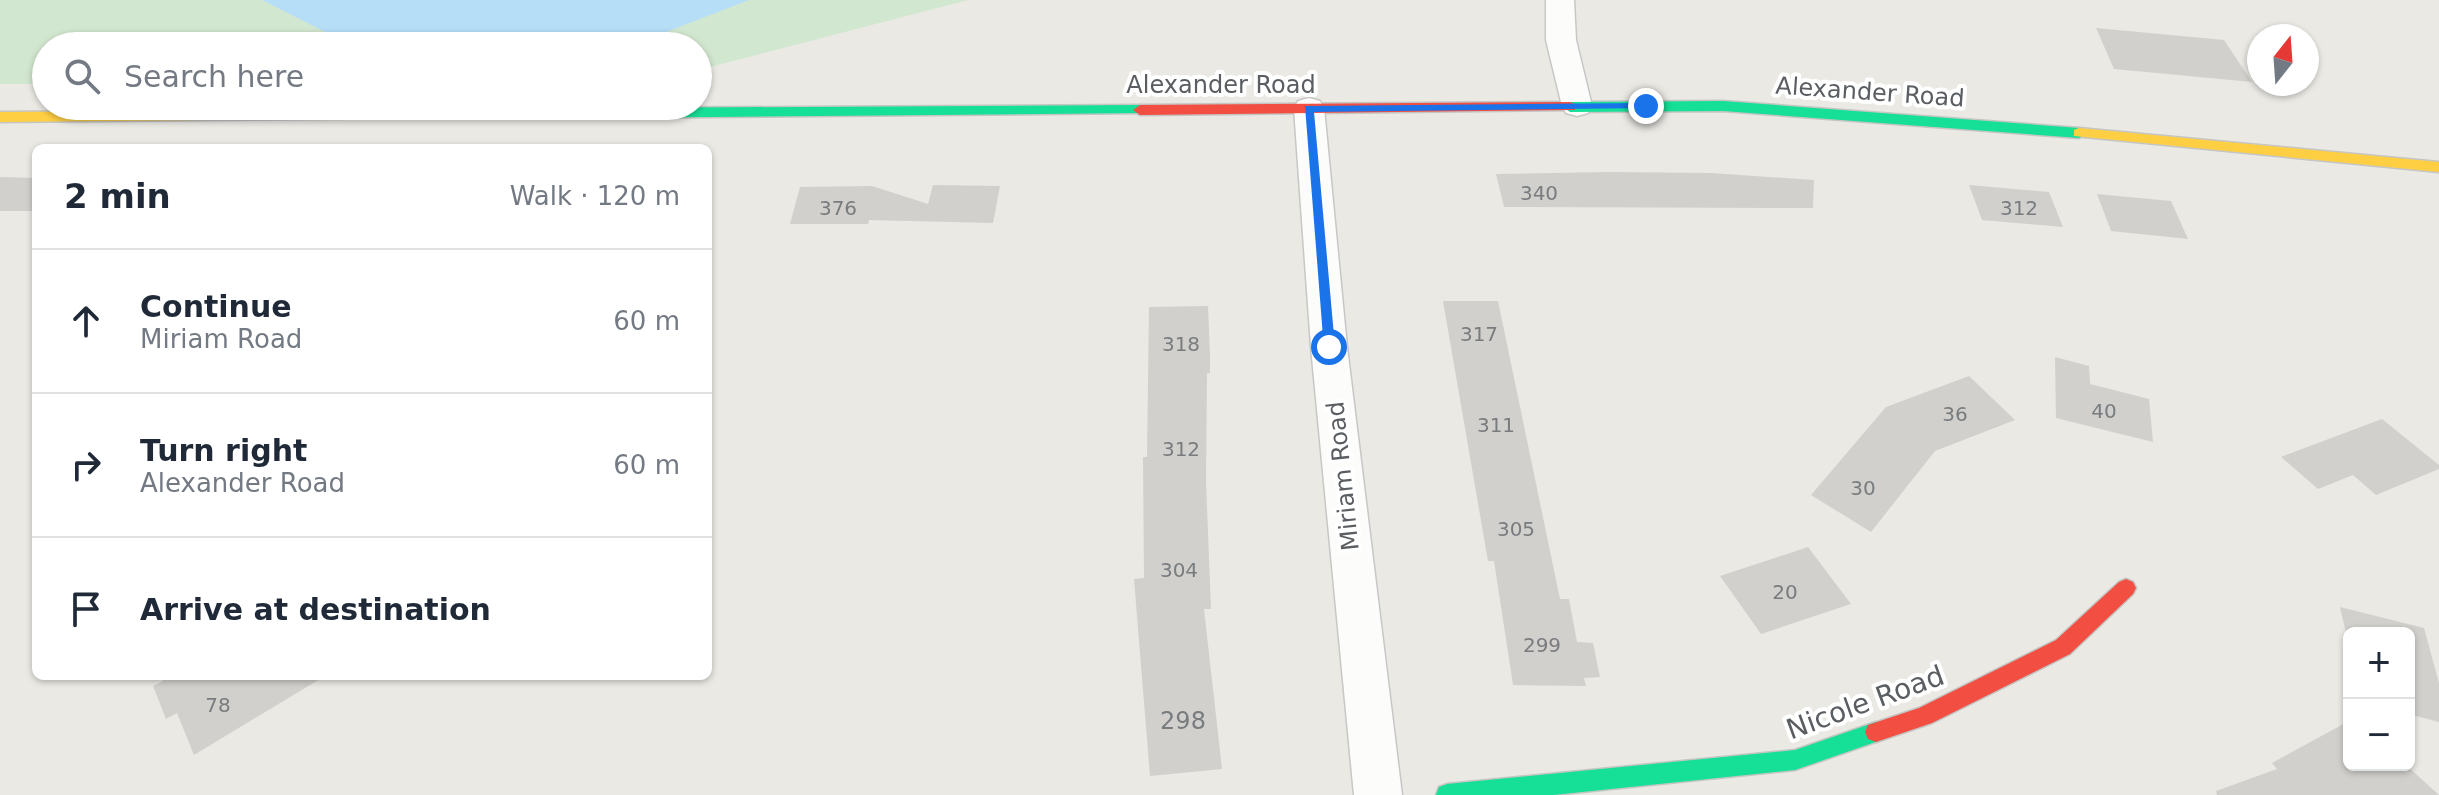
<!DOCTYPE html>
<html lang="en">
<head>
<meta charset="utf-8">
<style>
	body { margin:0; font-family:"DejaVu Sans",sans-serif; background:#f2f2f3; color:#1f2937 }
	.controls { position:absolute; right:24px; bottom:24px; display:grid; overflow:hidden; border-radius:12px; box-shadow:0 2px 6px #0004 }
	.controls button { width:72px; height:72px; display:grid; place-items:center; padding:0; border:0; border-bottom:2px solid #e0e1e3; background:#fff; color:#1f2937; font:40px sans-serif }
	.compass { position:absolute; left:2247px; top:24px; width:72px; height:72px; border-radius:50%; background:#fff; box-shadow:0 2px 6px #0004; rotate:17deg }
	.stop { position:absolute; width:24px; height:24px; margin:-18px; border:6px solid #1a73e8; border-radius:50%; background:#fff }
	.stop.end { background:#1a73e8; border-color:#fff; box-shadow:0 2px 8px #0008 }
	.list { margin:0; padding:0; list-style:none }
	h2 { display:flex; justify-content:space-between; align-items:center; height:104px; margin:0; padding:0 32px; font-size:34px }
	h2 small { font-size:26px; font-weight:400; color:#747a83 }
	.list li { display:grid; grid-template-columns:52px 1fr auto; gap:24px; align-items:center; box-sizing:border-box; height:144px; padding:0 32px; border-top:2px solid #e0e1e3 }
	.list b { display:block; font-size:30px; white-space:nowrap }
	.list p { margin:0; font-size:26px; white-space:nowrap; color:#747a83 }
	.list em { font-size:26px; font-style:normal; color:#747a83 }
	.icon { flex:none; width:44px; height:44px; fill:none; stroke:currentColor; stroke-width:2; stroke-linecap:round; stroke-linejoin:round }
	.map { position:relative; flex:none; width:2439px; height:795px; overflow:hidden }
	.search { position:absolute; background:#fff; box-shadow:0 2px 6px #0004; left:32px; top:32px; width:680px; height:88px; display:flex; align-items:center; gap:20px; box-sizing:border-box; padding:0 28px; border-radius:44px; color:#747a83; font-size:30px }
	.panel { position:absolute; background:#fff; box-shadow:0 2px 6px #0004; left:32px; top:144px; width:680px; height:536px; border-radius:12px }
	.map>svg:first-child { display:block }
</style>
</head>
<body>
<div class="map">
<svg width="2439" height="795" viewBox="0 0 2439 795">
	<rect width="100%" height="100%" fill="#eae9e4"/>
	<path fill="#d2e7cf" d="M0,0H968L698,70V46H46V84H0Z"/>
	<path fill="#b6def7" d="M262,0H749L630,46H353Z"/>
	<path fill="#d1d0cd" d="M2096,28L2224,40L2252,82L2114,69Z
		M1610,172L1711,173L1814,180L1813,208L1504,207L1496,174Z
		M0,177L36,178V211H0Z
		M933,185L1000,186L993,223L869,220L868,224H790L800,187L872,186L928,204Z
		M1969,185L2049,192L2063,227L1982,220Z
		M2097,194L2171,201L2188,239L2111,231Z
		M1443,301H1498L1560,599H1569L1577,642L1593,643L1600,677L1584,678L1586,686L1513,685L1494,561H1488Z
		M1208,306L1210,355V373H1207L1206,482L1211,609H1204L1222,769L1150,776L1134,579L1144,578L1143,457H1147L1149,307Z
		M2055,357L2089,366L2090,384L2149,399L2153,442L2056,418Z
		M1969,376L2015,420L1935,451L1871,532L1811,495L1886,407Z
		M2382,419L2439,465V469L2376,495L2353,475L2318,489L2281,457Z
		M1808,547L1851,604L1761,634L1720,576Z
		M2340,607L2424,628L2439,683V722L2409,714V633H2349V646Z
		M161,676H325L194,755L177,713L166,719L153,686L163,681Z
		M2349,721V765H2406L2439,795H2217L2216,791L2277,769L2272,763Z"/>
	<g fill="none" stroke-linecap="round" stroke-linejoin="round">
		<defs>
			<path id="street" d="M1546,0H1574L1576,40L1592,106L1588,113L1577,116L1566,113L1562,106L1546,40Z
				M1309,98L1320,101L1324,108L1347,347L1402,795H1354L1311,347L1294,108L1298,101Z"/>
			<path id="fast" d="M1723,101L2079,128L2086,133L2079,138L1723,111L1570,112L1563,107L1570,102Z
				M1140,105L1147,110L1145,113L607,118L600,113L607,108Z
				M1876,722L1884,725L1887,732L1884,739L1795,770L1553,795H1436L1439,787L1447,784L1795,750Z"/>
			<path id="slow" d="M607,108L614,113L612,116L0,122V112Z
				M2079,128L2439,162V172L2074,136V130Z"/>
			<path id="jam" d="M1570,102L1575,104V110L1140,115L1133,110L1140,105Z
				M2126,579L2133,582L2136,588L2133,594L2070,654L1932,723L1876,742L1868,739L1865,732L1868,725L1919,708L2056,640L2119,582Z"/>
		</defs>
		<use href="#street" stroke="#c7c7c6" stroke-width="3"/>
		<use href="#fast" stroke="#c5c6c4" stroke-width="3"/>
		<use href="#slow" stroke="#c5c6c4" stroke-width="3"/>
		<use href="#jam" stroke="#c5c6c4" stroke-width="3"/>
		<use href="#street" fill="#fcfcfb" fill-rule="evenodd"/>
		<use href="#fast" fill="#16e098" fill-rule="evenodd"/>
		<use href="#slow" fill="#ffcf43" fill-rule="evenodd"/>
		<use href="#jam" fill="#f24e42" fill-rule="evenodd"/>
	</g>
	<path fill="#1a73e8" d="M1646,103L1650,104V108L1314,112L1335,347L1329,352L1324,350L1305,106Z"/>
	<g text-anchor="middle" stroke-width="8" stroke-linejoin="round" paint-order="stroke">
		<g font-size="20" fill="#797c7e">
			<text x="1539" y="200">340</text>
			<text x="838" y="215">376</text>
			<text x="2019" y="215">312</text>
			<text x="1479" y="341">317</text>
			<text x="1181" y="351">318</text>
			<text x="2104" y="418">40</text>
			<text x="1955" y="421">36</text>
			<text x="1496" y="432">311</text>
			<text x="1181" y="456">312</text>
			<text x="1863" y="495">30</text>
			<text x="1516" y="536">305</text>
			<text x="1179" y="577">304</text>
			<text x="1785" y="599">20</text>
			<text x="1542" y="652">299</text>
			<text x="218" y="712">78</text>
		</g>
		<g font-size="24" fill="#5a5e62" stroke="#fff">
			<text x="1221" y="93">Alexander Road</text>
			<text transform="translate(1870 92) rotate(4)" y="8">Alexander Road</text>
			<text transform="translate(1343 476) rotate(-96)" y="8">Miriam Road</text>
		</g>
		<g font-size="24" fill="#797c7e">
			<text x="1183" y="729">298</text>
		</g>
		<g font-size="28" fill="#5a5e62" stroke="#fff">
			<text transform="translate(1865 702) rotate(-20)" y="10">Nicole Road</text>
		</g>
	</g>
</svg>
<div class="controls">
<button>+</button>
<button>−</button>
</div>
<svg class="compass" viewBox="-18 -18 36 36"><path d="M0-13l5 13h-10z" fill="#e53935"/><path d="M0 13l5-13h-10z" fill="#747a83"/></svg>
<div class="stop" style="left:1329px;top:347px"></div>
<div class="stop end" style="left:1646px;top:106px"></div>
<div class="search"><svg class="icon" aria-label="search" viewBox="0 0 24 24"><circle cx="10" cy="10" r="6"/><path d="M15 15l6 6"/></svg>Search here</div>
<section class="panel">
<h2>2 min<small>Walk · 120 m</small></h2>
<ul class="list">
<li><svg class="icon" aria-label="ahead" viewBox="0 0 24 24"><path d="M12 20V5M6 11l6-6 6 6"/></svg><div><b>Continue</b><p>Miriam Road</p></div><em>60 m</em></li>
<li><svg class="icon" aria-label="right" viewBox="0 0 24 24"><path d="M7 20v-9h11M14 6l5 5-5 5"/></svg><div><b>Turn right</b><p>Alexander Road</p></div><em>60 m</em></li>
<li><svg class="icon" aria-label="arrive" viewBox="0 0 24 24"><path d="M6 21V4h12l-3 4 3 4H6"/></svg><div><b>Arrive at destination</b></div></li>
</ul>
</section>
</div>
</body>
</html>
